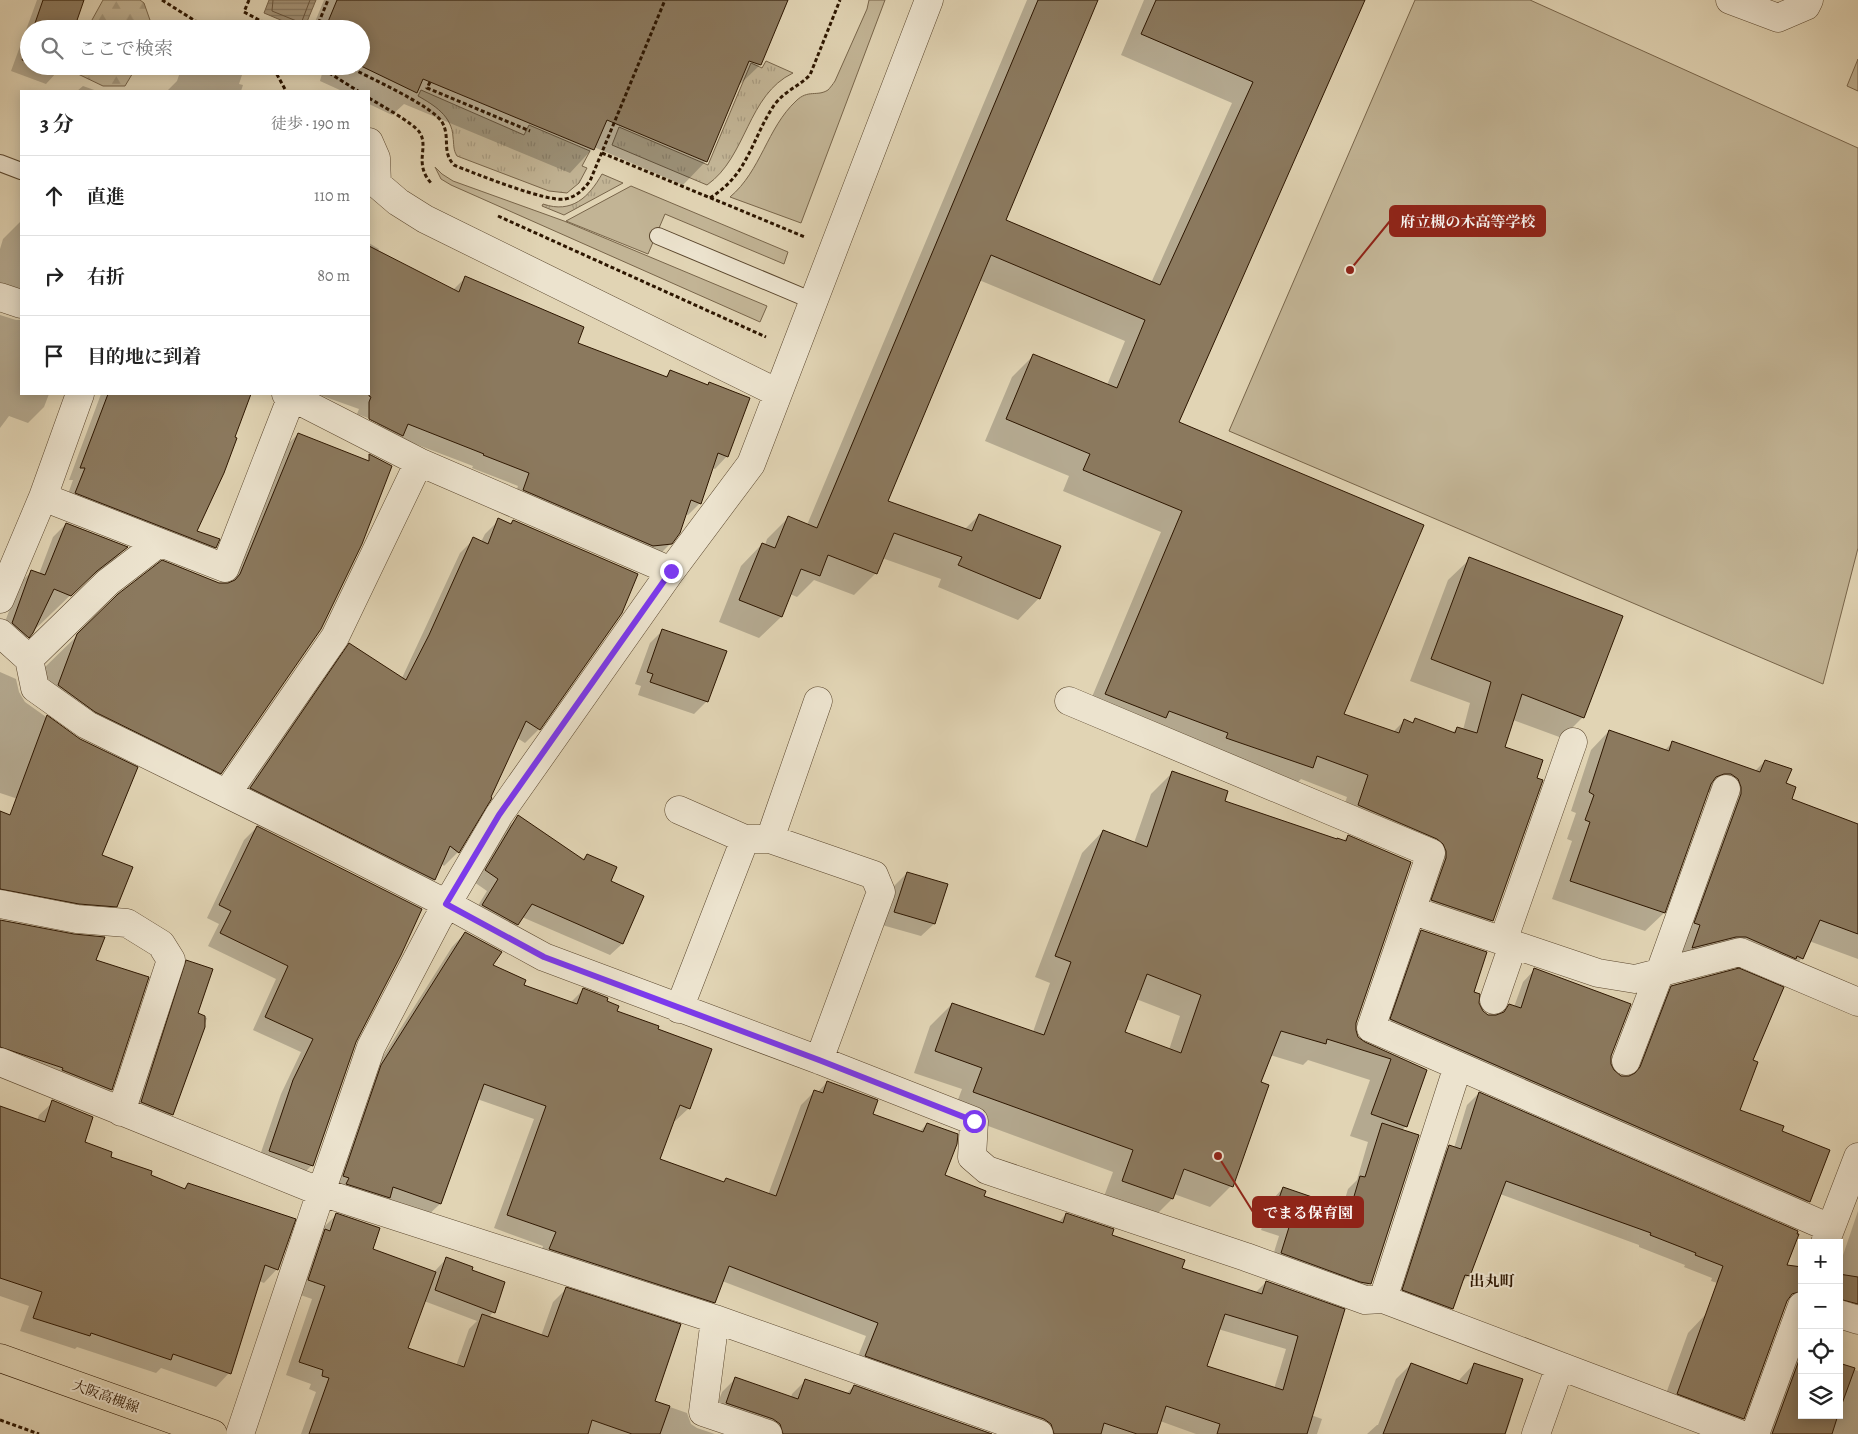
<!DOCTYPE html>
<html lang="ja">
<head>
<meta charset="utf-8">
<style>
	body { margin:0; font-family:Alegreya,"Noto Serif JP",serif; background:#f2f2f2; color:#222 }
	.controls { position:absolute; right:15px; bottom:15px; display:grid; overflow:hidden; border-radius:0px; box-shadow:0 2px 12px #0003 }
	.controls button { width:45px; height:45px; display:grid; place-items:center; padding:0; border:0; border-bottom:1px solid #e0e0e0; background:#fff; color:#222; font:25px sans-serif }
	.stop { position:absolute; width:15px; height:15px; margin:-11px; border:4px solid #7c3aed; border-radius:50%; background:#fff }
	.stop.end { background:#7c3aed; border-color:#fff; box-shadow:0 1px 5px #0008 }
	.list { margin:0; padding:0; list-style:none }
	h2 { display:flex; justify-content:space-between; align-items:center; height:65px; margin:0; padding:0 20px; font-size:21px }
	h2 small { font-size:16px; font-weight:400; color:#767676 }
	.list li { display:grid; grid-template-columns:32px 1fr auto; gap:15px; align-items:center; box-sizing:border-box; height:80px; padding:0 20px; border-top:1px solid #e0e0e0 }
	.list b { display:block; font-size:19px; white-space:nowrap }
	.list em { font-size:16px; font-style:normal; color:#767676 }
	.icon { flex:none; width:28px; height:28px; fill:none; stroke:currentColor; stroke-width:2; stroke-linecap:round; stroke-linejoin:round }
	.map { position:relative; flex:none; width:1858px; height:1434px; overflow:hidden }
	.search { position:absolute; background:#fff; box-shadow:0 2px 12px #0003; left:20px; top:20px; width:350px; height:55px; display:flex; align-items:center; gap:12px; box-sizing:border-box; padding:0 18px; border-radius:28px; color:#767676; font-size:19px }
	.panel { position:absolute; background:#fff; box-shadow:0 2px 12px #0003; left:20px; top:90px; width:350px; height:305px; border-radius:0px }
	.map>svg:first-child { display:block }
</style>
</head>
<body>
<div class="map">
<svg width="1858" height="1434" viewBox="0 0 1858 1434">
	<defs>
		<pattern id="grass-tufts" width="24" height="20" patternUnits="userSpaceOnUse" patternTransform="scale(1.25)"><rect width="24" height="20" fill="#c2b495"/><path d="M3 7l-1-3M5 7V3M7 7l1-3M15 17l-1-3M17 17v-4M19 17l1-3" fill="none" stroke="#a79a7f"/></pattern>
		<pattern id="forest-firs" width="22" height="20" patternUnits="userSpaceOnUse" patternTransform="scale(1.25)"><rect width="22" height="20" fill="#c2b495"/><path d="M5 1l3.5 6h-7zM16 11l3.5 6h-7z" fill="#a79a7f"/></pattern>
		<pattern id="water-rules" width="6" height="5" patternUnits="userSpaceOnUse" patternTransform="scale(1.25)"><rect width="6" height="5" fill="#a49377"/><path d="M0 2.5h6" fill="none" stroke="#86775f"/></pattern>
	</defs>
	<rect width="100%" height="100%" fill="#e1d4b4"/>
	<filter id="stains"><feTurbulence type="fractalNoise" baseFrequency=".004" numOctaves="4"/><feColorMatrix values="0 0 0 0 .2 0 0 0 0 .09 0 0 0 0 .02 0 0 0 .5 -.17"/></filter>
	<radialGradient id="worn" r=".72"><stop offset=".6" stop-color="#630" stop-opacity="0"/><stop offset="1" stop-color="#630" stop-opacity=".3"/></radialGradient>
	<path fill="url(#grass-tufts)" stroke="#78654a" d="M766,61L793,73C747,95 747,157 707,185L612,145L619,127L708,165L751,63L762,68Z
		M421,90L524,135L529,125L590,151L582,166L587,168L579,183L567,193L549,191L457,156C453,150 454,144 453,137C452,116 434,105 418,96Z
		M602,174L623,183L564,215L542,206L543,204C572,214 589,197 602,174Z"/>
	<path fill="url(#forest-firs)" stroke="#78654a" d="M103,0H140L144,3L151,23L149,29H87Z
		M78,66H137L125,86H103L78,74Z"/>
	<path fill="#c2b495" stroke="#78654a" d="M869,0H885L801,223L730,197C761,171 767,128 796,101C808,89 817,97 828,90C830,88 833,84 835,81L867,9Z
		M1415,0H1530L1858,148V548L1823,684L1229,431Z
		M1858,59V91L1847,86Z
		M435,167L442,174L453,181L564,221L767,306L760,322L451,185L441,179Z
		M631,186L788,252L784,264L665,214L648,254L566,221Z"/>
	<path fill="url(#water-rules)" stroke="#746147" d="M269,0H316L304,29H302L264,13Z"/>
	<path fill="#0003" fill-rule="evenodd" d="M37,0H83L73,29H29V66H59L57,72L46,84L11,71Z
		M324,0H787L760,65L736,88L706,161L683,185L594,147L570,173L404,104L392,115L369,104V91H342L320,81L323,70L313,66H361V29H312Z
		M1027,0H1096L1004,221L1151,283L1232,103L1121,55L1144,0H1363L1177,423L1342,715L1393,732L1404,721L1411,724L1415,719L1452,733L1457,728L1463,730L1470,703L1410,681L1448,580L1470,559L1583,717L1562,738L1513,720L1503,747L1492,921L1471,942L1411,922L1415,860L1337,827L1347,797L1301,779L1291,789L1084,716L1161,532L1063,491L1069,476L985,441L1012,377L1034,355L1107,385L1125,341L979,280L887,502L964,530L979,515L1039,598L1018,620L938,587L941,579L882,558L876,573L854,595L814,580L797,597L790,594L781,617L759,638L719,622L741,566L762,544L765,545L767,539L789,517L807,525Z
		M182,66H245L239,84L243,85L241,91H167L177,81Z
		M83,86L97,91H77Z
		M21,221V394H49L44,407L28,423L9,416L0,428V315L16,320H21V317L0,301V249L3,239Z
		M369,243L379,249L377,252L453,290L465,278L576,344L665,377L671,372L727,456L715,469L712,468L700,503L688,515L685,514L671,543L658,556L512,503L518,486L472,468L473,466L376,429L379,422L357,414L359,409L317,394H369Z
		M101,394H231L247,399L196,532L215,547L203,559L64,505L73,480H69Z
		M298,434L220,773L208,785L37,691L42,670L119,595L219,584L229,585L285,447Z
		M499,520L510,524L513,521L621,613L539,729L525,743L517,738L458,852L444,866L441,863L434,880L420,893L237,802L336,659L350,645L402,678L460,553L474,539L481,542L485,534Z
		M66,524L126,547L114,560L83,583L25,639L2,630L19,584L32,571L39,574L53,537Z
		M663,630L707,701L694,714L638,695L641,686L635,684L650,643Z
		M0,672L16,679L19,692L25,702L77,739L101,856L116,906L97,925L0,910V866L21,800L0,793Z
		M1609,731L1664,751L1672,743L1754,772L1765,761L1785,784L1790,799L1858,825V959L1809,941L1802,958L1784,977L1727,955L1674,966L1712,792H1707L1664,913L1645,931L1552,899L1572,841L1567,839L1576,813L1571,811L1591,750Z
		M1172,773L1223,802L1343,841L1348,836L1354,1030L1357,1038L1364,1043L1426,1070L1406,1126L1401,1131L1370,1283L1358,1295L1270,1265L1279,1236L1261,1230L1272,1200L1283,1188L1342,1209L1348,1189L1357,1180L1368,1142L1350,1136L1370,1080L1308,1060L1303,1065L1270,1055L1260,1083L1231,1186L1210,1207L1174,1194L1172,1199L1151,1220L1102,1202L1113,1172L953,1113L962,1089L914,1073L930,1026L952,1004L1033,1032L1050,983L1035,977L1082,853L1103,831L1134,843L1151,794ZM1136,999L1180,1016L1169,1050L1123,1033Z
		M518,817L582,860L587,855L609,882L642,896L622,944L610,955L522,917L517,924L506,936L471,917L487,891L474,882L506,829Z
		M257,827L355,1041L312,1165L299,1178L257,1164L281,1094L301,1052L253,1030L276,979L208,946L219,924L207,918L244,840Z
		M907,873L934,924L921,936L882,925L894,886Z
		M0,921L95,960L147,978L111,1090L95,1105L0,1066Z
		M1421,931L1472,993L1482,1011L1488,1016L1499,1015L1510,1005L1514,1007L1523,982L1535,969L1610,1056L1609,1064L1613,1071L1620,1077L1630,1078L1660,999L1672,987L1751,1061L1739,1111L1780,1132L1828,1151L1809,1201L1796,1213L1379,1032L1409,943Z
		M465,933L491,966L522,985L570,1003L583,990L616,1012L656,1030L689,1108L675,1121L673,1120L659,1159L723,1183L726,1180L768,1195L801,1105L814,1092L817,1093L827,1082L872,1115L919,1132L927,1124L944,1176L982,1197L1058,1223L1066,1214L1181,1268L1255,1293L1266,1282L1343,1310L1311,1415L1322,1419L1317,1434H1196L1160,1421L1155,1434H1033L853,1369L866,1336L722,1281L714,1302L701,1315L537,1263L543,1246L494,1228L534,1119L477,1099L440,1204L426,1217L334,1197L368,1080L452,947ZM1218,1329L1286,1349L1274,1389L1206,1367Z
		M187,961L196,1014L207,1018L172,1114L165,1120L135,1108L181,967Z
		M1479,1093L1796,1234L1765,1298L1711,1281L1712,1278L1684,1267L1685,1265L1639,1247V1245L1500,1194L1468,1276L1461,1283L1452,1308L1440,1320L1391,1302L1437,1159L1449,1147L1454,1148L1467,1105Z
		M53,1102L83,1143L109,1157L183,1190L188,1184L277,1269L264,1283L259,1281L229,1373L216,1387L161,1368L156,1373L77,1347L75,1349L20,1331L29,1306L0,1296V1111L37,1121L39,1115Z
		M1858,1211V1322L1839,1313V1267Z
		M336,1215L372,1249L434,1272L446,1259L471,1271L493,1312L488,1318L541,1336L553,1302L566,1289L653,1401L687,1413L691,1424L697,1428L715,1434H301L316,1392L309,1389L311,1384L286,1375L312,1299L295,1293L323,1228ZM424,1301L477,1321L469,1329L456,1366L406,1349Z
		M1707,1313L1743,1418L1727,1434L1659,1413L1688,1333Z
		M1802,1352V1415H1839V1364L1858,1371V1434H1765L1791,1363Z
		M1411,1364L1459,1382L1460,1379L1474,1364L1509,1419H1511L1506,1434H1367L1377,1425H1378L1396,1379Z
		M735,1379L791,1398L792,1394L805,1381L846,1394L854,1386L989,1434H762L713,1417L722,1392Z"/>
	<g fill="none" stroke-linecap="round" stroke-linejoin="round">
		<path stroke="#68543c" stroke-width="1" d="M273,0L272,11L299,22L302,21L310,0"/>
	</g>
	<path fill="#8b795e" stroke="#2d1600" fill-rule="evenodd" d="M43,0H84L74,29H33Z
		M337,0H788L761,65L749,61L707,162L607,120L594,150L423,79L417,93L361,66V29H325Z
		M1038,0H1098L1006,220L1160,285L1253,82L1141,34L1156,0H1365L1179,422L1424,525L1344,714L1399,733L1404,719L1413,723L1415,718L1455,733L1457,727L1477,733L1491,682L1431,659L1469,557L1623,616L1584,718L1522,694L1505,747L1543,760L1537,778L1543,780L1493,921L1431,900L1446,858V851L1443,844L1437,839L1358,805L1368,775L1317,756L1313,768L1226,738L1228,733L1169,711L1166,718L1105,694L1182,511L1083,470L1090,454L1006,419L1033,354L1117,388L1145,320L991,255L888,501L972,531L979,514L1061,546L1040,599L958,565L962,557L894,533L877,574L828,555L820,576L801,569L782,617L739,600L762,543L775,548L788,516L817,528Z
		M29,40V62L22,60Z
		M369,246L459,292L465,276L584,327L578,343L667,377L670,370L708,385L709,382L750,398L728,457L718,453L701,504L691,500L680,533L672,544L653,546L523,490L529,473L483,455L484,454L408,424L403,436L369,419V402L371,397L369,396Z
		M108,394H251L235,437L237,438L224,473L197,531L220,539L216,548L75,493L85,468H80Z
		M298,433L369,461V454L392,466L362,544L321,629L221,774L95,712L58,685L77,634L118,594L162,560L219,583H228L235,580L240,574Z
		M498,518L511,524L513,520L638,574L622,613L540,730L526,721L491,797L492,798L459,853L450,846L435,880L250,788L349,643L406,680L429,635L473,537L488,544Z
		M66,523L128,547L97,571L71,596L54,589L33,633L29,638L12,623L31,570L45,575Z
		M662,629L727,651L708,702L650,682L653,674L647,672Z
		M47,715L80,739L138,767L102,855L133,867L117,907L79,904L0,889V811L10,815Z
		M1609,730L1669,751L1672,741L1760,772L1765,760L1792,769L1786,783L1796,787L1792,799L1858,824V934L1820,920L1803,959L1797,956L1796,959L1746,937H1736L1692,948L1700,925L1694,923L1741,794V787L1738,779L1731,774H1724L1716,777L1711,784L1665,913L1570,881L1590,822L1585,820L1594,795L1589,792Z
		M1172,771L1228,791L1225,801L1337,839V838L1346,841L1348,835L1411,862L1356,1023V1030L1358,1037L1365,1042L1427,1070L1407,1127L1371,1114L1391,1059L1327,1039L1326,1044L1281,1031L1261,1082L1269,1085L1233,1187L1184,1169L1173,1199L1122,1181L1133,1150L973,1092L982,1068L935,1051L952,1003L1044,1035L1071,962L1055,956L1103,830L1147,847ZM1147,974L1201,995L1181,1053L1125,1032Z
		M518,815L584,860L587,854L617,867L611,881L644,896L623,944L532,904L518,925L482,905L498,879L485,870Z
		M257,826L422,909L401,955L356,1042L313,1166L269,1151L293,1080L313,1039L265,1017L288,966L220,933L231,911L219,905Z
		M907,872L948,884L935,924L894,912Z
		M0,920L74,934L105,937L96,960L149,977L112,1090L62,1070L63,1068L0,1047Z
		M1421,930L1487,952L1474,992L1480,994L1479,1003L1483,1011L1488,1015H1496L1504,1012L1509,1004L1521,1008L1534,968L1631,1004L1611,1056V1064L1614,1070L1621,1076H1629L1635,1073L1640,1067L1671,986L1739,968L1784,987L1753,1060L1758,1062L1740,1110L1784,1126L1782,1131L1830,1150L1810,1202L1390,1019Z
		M465,932L502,952L493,965L526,980L524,985L577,1004L583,988L608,998L607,1001L619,1006L617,1011L659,1026L658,1029L712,1049L690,1109L680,1105L660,1159L724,1182L726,1178L776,1196L814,1090L823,1093L827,1081L878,1100L873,1114L923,1132L927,1123L958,1134L957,1144L945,1175L986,1191L984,1196L1063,1223L1066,1213L1114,1229L1112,1235L1185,1260L1182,1268L1262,1294L1266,1281L1345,1309L1307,1434H1217L1220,1424L1166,1406L1157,1434H1137L1104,1423L1101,1434H1054L1051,1424L1044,1419L865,1356L878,1323L729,1266L715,1303L549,1249L556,1232L507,1215L546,1106L484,1084L441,1204L393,1187L390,1198L346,1184L349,1178L343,1176L381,1065ZM1225,1314L1298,1336L1283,1390L1207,1366Z
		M186,960L213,969L198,1013L205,1016V1027L173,1115L141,1102Z
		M1479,1092L1798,1231L1797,1234H1799L1787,1265L1802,1267V1291L1792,1294L1787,1301L1744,1419L1677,1394L1723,1266L1695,1255L1696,1253L1650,1235L1651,1233L1506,1181L1470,1276L1465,1275L1453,1309L1402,1290L1449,1145L1461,1149Z
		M52,1100L93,1117L85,1142L112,1152L111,1157L152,1171L151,1175L185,1189L188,1183L296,1219L278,1270L265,1265L231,1374L173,1354L171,1360L91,1333L90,1336L33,1318L42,1292L0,1278V1106L45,1122Z
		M1382,1123L1419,1135L1371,1284L1360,1282L1281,1253L1290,1224L1272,1218L1283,1187L1350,1210L1360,1176L1365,1177Z
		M336,1213L380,1228L373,1249L436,1272L408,1348L464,1367L482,1314L548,1337L566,1287L681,1324L655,1401L670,1406L660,1434H632L592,1420L588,1434H309L329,1378L322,1376L323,1370L299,1362L325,1286L308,1280L325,1229L330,1231Z
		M446,1257L473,1267L472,1270L505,1282L495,1313L435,1290Z
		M1839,1274L1858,1277V1304L1839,1299Z
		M1802,1352V1415H1838L1832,1434H1772Z
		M1411,1363L1467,1384L1474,1363L1523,1379L1505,1434H1383Z
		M1839,1363L1855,1368L1839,1412Z
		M735,1377L798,1399L805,1379L850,1394L854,1385L992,1434H783L780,1424L773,1419L726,1403Z"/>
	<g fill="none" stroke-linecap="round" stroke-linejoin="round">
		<defs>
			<path id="service" d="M0,163L21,171
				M658,236L813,301"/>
			<path id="minor" d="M1730,0L1778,18L1806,6L1809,0
				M369,142L376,158L377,184L398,202L425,219L778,393
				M0,297L21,304
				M286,394L419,462L671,571
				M43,497L225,568L292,396
				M0,599L43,497L80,394
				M0,633L29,659L35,688L87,725L311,835L447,904L544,957L819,1060L974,1121L972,1157L987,1170L1246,1257L1365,1300L1383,1299L1560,1366
				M29,659L108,582L159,543
				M1069,701L1431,853L1371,1028L1830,1228
				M227,793L335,637L419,462
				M679,810L745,839
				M770,839L818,701
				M0,904L77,919L127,923L161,944L171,960L121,1112
				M1411,910L1598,973L1635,979L1740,952L1858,1002
				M1503,941L1573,742
				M1494,1000L1513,945
				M679,1009L745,839H770L874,875L881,892L819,1060
				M1626,1061L1660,972L1726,789
				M0,1062L321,1192L715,1319L703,1412L768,1434
				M1825,1243L1858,1157
				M1383,1299L1458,1066
				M1839,1314L1858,1320
				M715,1319L1039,1434
				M240,1434L321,1192L371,1047L437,921L499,815L671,571L751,464L929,0
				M1536,1434L1560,1366L1740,1434
				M1755,1434L1802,1306"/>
			<path id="primary" d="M0,1358L213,1434"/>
		</defs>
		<use href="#service" stroke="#5a462d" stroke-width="18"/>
		<use href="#minor" stroke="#5a462d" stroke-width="29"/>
		<use href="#primary" stroke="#2d1600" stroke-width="29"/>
		<path stroke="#2d1600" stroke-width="3" stroke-dasharray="4 2.5" stroke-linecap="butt" d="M162,0L208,29
			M249,0L244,12L276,29
			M316,29L328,0
			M267,66L275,71L286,91
			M318,66L358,91
			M347,66C368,77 431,105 442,122C451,138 441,151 454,165C473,173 549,203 565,199C576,197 583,190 590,181L665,0
			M430,82L427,88L530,131
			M369,98C380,105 414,123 420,133C429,148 413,164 432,184
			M602,153L805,237
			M710,198C721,191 731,182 738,172C753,151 760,125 775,104C785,91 799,86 810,75L840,0
			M498,216L766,337
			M0,1420L39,1434"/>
		<use href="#service" stroke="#ece3ce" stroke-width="16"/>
		<use href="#minor" stroke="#ece3ce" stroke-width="28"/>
		<use href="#primary" stroke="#e1d4b4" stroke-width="28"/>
	</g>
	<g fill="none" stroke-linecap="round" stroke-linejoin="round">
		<path stroke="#7c3aed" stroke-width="6" d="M671,571L499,815L446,904L544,957L819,1060L974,1121"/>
	</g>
	<g text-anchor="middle" stroke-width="4" stroke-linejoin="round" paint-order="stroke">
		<g font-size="14" fill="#2d1600" stroke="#ece3ce">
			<text transform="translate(106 1396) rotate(20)" y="5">大阪高槻線</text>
		</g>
		<g font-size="15" font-weight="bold" fill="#2d1600" stroke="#ece3ce">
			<text x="1492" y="1286">出丸町</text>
		</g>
	</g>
	<path fill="none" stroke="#8f2418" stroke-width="2" d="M1350 270L1390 221M1218 1156L1253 1212"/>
	<g fill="#8f2418" stroke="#ece3ce" stroke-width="2">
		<circle cx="1350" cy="270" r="5"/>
		<circle cx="1218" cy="1156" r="5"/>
	</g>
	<g fill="#8f2418" stroke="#8f2418" stroke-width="2">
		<rect x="1390" y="206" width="155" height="30" rx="5"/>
		<rect x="1253" y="1197" width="110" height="30" rx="5"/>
	</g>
	<g font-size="15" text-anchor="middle" font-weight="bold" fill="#fff">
		<text x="1468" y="227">府立槻の木高等学校</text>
		<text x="1308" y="1218">でまる保育園</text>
	</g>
	<rect width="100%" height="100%" filter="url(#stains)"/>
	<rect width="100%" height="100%" fill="url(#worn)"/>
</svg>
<div class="controls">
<button>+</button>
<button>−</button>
<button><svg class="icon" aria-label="locate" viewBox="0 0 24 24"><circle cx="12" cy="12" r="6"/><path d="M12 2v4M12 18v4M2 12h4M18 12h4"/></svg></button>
<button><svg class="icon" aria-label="layers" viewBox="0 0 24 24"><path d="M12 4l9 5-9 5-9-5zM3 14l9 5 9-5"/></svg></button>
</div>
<div class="stop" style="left:974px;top:1121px"></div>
<div class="stop end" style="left:671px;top:571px"></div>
<div class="search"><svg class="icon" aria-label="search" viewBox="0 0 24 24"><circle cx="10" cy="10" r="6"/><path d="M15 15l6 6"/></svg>ここで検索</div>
<section class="panel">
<h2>3 分<small>徒歩 · 190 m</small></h2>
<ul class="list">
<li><svg class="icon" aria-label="ahead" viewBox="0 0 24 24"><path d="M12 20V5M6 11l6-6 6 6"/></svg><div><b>直進</b></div><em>110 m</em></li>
<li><svg class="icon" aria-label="right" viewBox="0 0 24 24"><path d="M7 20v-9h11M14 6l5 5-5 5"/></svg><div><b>右折</b></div><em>80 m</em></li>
<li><svg class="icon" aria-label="arrive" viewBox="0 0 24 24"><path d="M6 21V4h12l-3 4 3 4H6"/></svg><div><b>目的地に到着</b></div></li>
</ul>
</section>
</div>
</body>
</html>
